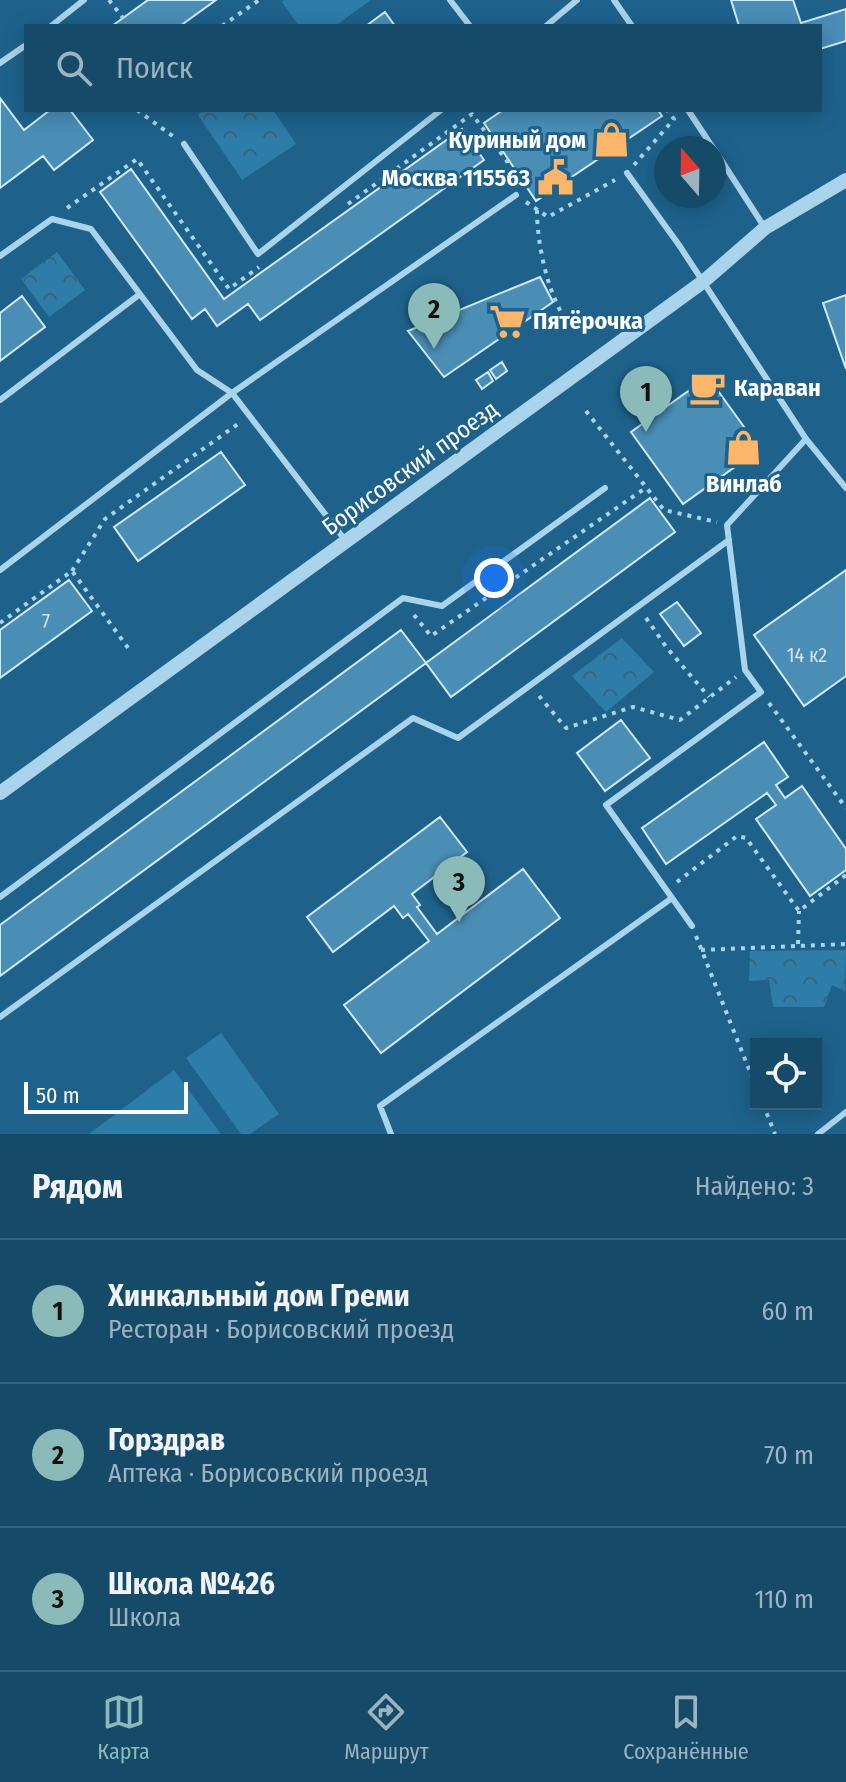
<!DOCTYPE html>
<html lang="ru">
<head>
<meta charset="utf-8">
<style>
	body { margin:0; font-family:"Fira Sans Condensed",sans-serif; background:#235471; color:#f1f3f6 }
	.controls { position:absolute; right:24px; bottom:24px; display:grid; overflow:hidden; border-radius:0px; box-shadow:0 4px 20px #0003 }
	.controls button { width:72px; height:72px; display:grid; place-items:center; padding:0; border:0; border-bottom:2px solid #35627d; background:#164a69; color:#f1f3f6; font:40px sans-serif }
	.compass { position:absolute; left:654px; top:136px; width:72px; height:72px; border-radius:50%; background:#164a69; box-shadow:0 4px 20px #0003; rotate:340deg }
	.scale { position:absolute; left:24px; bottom:20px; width:164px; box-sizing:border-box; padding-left:8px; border:4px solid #fff; border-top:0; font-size:22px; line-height:28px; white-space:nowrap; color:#fff; -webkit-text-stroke:6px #1e628c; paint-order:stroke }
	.you { position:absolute; left:494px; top:578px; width:28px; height:28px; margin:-20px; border:6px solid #fff; border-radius:50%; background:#1a73e8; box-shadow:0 0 0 12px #1a73e833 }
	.badge { display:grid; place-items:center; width:52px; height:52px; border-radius:50%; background:#8bbbb9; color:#111; font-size:26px; font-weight:700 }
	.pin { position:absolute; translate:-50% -66px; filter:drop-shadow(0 2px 4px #0008) }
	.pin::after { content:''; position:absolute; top:42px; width:28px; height:24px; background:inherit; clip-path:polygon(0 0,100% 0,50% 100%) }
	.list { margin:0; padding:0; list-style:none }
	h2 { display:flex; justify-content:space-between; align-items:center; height:104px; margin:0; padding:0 32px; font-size:34px }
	h2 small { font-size:26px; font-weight:400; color:#9eb3c0 }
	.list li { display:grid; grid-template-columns:52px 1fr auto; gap:24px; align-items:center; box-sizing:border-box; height:144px; padding:0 32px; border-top:2px solid #35627d }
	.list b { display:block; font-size:30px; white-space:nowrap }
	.list p { margin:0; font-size:26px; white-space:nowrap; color:#9eb3c0 }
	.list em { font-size:26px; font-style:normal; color:#9eb3c0 }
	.icon { flex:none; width:44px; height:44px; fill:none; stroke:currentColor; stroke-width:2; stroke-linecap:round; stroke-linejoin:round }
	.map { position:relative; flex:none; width:846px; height:1134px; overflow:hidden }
	.search { position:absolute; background:#164a69; box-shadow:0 4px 20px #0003; left:24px; right:24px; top:24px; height:88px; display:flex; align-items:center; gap:20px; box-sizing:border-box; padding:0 28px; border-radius:0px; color:#9eb3c0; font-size:30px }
	.sheet { height:536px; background:#164a69 }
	nav { display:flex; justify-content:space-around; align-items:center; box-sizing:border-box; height:112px; border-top:2px solid #35627d; background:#164a69; font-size:22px; color:#9eb3c0 }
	nav a { display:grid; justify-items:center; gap:4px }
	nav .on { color:#8bbbb9 }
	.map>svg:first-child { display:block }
</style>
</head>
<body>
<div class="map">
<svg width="846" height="1134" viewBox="0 0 846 1134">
	<defs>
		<pattern id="park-crowns" width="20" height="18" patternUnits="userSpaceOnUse" patternTransform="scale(2)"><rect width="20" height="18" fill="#2e7ca8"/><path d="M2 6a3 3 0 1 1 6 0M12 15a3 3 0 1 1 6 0" fill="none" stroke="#3d647a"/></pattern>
	</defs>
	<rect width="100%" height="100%" fill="#1e628c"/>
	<path fill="url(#park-crowns)" d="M205,110H273L296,144L242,180L198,115Z
		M57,252L85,290L49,317L21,279Z
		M622,638L654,672L606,712L572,676Z
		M846,950L845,991L832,985L824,1007H773L769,980L749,981L750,951Z"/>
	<path fill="#2e7ca8" d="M284,0H371L335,26H299L282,2Z
		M221,1033L279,1114L250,1134H241L186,1058Z
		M174,1070L221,1134H89Z"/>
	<path fill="#4a8eb6" stroke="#d0eaf9" stroke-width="2" d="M148,0H216L180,26H112Z
		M731,0H793L801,23L846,9V41L820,49V26H739Z
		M385,12L395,26H366Z
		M0,98L24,130L50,110H70L93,140L54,170L43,156L0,188Z
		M503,110H658L662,116L536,201L484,123Z
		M462,129L484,160L260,320L248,304L217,326L205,309L192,319L100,192L131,169L224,299Z
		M540,277L553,302L444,377L408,331Z
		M846,295V369L823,303Z
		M22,296L45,327L0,361V313Z
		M502,362L507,371L496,379L490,370Z
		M488,372L493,381L482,389L476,380Z
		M708,377L760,449L683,504L631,432Z
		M221,452L245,485L138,561L114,527Z
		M650,498L675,532L451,697L426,663Z
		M846,570V676L804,706L754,635Z
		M69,580L92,611L0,678V630Z
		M677,602L701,633L684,646L660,614Z
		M401,630L426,663L0,976V925Z
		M621,720L650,758L605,791L577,753Z
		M764,742L788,777L776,785L785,798L802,786L846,849V870L810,896L756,819L776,805L767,793L666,864L642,828Z
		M440,817L467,852L412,894L420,905L417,907L437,934L523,869L560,918L381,1053L344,1005L429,941L408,914L403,918L394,906L333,952L307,917Z"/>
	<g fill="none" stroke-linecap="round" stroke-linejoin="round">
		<path stroke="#aad4ec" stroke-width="4" stroke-dasharray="4 6" stroke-linecap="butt" d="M109,0L123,18
			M222,26L259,0
			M137,110L174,137
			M634,165L674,119L667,110
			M526,202L548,217L615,180
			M348,204L472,114L507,161L512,184
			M67,208L137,159L229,289L259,267
			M537,210C537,245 548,296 569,325
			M586,411L664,510L717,522
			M72,571L105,519L238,424
			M414,615L431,636L647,487
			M646,618L667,648L709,697
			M0,623L72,571L131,652
			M539,696L566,728L633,707L680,720L736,677
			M769,703L846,808
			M677,882L737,836L746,838L799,911L846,875
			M696,936L756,1087
			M798,944L799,911
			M701,950L846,944
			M763,1104L775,1134"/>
		<path stroke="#aad4ec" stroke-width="6" d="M450,0L470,26
			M614,0L632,26
			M51,26L84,0
			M546,26L577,0
			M0,63L26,45
			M688,110L713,148
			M184,144L258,254L441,110
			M714,149L765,228
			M627,173L679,245L806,439L846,488
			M0,256L52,219L91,229L197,370L232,393L345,540
			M0,400L140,294
			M0,570L232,393L516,195
			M0,897L403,598L442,606L605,488
			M692,926L606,805L761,692L745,670L727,525L806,439
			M0,1017L413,718L458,738L729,540
			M391,1134L380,1106L672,898
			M818,1134L846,1112"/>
		<path stroke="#aad4ec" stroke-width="14" d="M0,793L704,281L765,228L846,180"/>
	</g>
	<defs>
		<symbol id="shop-bare" viewBox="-9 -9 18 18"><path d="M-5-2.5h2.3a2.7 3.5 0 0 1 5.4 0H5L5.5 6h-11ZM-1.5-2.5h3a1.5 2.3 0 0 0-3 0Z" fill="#fbb669" stroke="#1e628c" stroke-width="2.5" paint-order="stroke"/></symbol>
		<symbol id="civic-bare" viewBox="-9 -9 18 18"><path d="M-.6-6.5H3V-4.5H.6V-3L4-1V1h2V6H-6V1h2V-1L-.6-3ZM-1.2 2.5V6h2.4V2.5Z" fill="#fbb669" stroke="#1e628c" stroke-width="2.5" paint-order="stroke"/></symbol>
		<symbol id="supermarket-bare" viewBox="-9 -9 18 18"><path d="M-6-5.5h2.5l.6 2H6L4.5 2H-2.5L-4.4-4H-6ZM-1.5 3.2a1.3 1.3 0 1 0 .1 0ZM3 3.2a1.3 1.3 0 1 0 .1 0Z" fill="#fbb669" stroke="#1e628c" stroke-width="2.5" paint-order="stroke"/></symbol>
		<symbol id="cafe-bare" viewBox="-9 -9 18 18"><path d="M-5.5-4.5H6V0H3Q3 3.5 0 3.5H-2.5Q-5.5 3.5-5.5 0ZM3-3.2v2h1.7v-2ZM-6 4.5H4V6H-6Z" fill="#fbb669" stroke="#1e628c" stroke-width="2.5" paint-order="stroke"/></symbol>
	</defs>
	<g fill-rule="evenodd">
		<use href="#shop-bare" x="586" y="114" width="51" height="51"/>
		<use href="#civic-bare" x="530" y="152" width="51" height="51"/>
		<use href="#supermarket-bare" x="482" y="296" width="51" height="51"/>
		<use href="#cafe-bare" x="682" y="362" width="51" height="51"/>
		<use href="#shop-bare" x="718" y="422" width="51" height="51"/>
	</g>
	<g text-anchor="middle" stroke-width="6" stroke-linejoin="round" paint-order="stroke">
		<g font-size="20" fill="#d2e3ed">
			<text x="46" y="628">7</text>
			<text x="807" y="662">14 к2</text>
		</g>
		<g font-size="24" font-weight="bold" fill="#fff" stroke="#1e628c" text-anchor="end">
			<text x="586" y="148">Куриный дом</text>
			<text x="530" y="186">Москва 115563</text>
			<text x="533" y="329" text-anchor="start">Пятёрочка</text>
			<text x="734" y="396" text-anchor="start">Караван</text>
			<text x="744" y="492" text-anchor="middle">Винлаб</text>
		</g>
		<g font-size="24" fill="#fff" stroke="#1e628c">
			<text transform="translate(410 468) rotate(-36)" y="8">Борисовский проезд</text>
		</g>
	</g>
</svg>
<div class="controls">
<button><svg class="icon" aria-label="locate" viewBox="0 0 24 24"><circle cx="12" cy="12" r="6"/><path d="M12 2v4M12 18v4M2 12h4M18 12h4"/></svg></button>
</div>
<svg class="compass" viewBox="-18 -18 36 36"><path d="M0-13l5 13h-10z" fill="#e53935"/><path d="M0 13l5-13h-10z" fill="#9eb3c0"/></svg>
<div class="scale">50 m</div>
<div class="you"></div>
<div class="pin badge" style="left:646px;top:432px">1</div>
<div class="pin badge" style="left:434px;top:349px">2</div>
<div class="pin badge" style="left:459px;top:922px">3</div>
<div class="search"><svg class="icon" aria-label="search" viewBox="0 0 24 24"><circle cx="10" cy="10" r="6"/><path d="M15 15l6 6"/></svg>Поиск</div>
</div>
<section class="sheet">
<h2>Рядом<small>Найдено: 3</small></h2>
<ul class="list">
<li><span class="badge">1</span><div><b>Хинкальный дом Греми</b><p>Ресторан · Борисовский проезд</p></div><em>60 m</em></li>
<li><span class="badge">2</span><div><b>Горздрав</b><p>Аптека · Борисовский проезд</p></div><em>70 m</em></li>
<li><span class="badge">3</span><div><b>Школа №426</b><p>Школа</p></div><em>110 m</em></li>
</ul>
</section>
<nav>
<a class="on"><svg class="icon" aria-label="map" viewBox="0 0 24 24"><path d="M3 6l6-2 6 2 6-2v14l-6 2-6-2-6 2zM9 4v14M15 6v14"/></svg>Карта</a>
<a><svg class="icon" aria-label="directions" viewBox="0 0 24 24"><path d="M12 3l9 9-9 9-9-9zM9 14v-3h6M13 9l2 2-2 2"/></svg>Маршрут</a>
<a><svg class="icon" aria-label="saved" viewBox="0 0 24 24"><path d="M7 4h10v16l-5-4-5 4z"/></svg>Сохранённые</a>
</nav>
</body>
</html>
